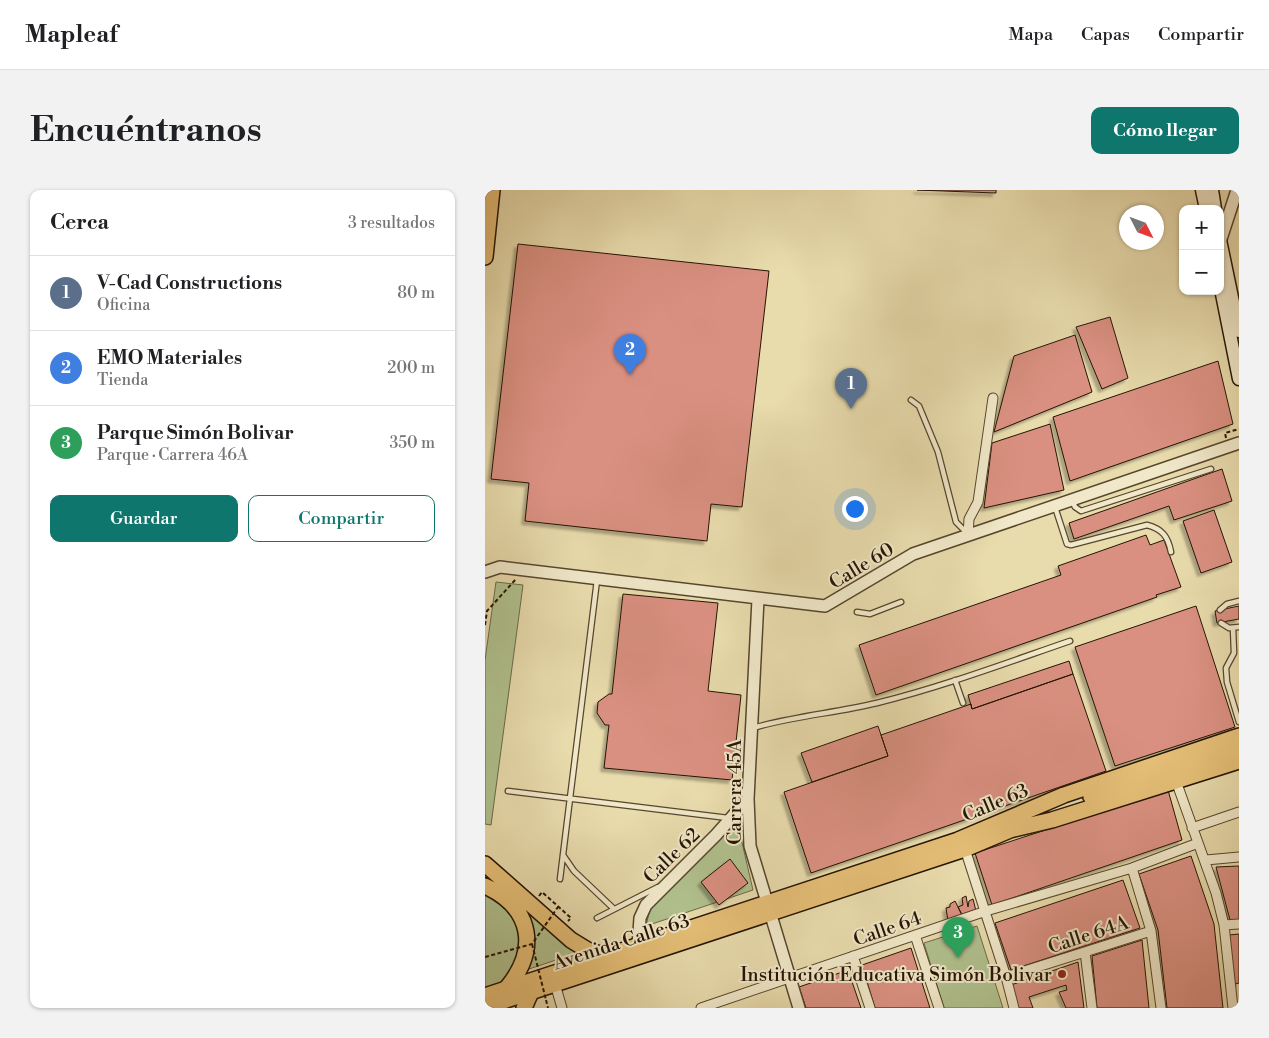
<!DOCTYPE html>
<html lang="es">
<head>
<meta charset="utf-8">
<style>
	body { margin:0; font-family:"Libre Bodoni",serif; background:#f2f2f2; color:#202124 }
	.controls { position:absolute; right:15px; top:15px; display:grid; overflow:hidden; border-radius:10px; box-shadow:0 1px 4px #0004 }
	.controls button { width:45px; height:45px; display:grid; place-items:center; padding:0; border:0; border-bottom:1px solid #e0e0e0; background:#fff; color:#202124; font:25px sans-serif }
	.compass { position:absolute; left:634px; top:15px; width:45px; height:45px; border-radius:50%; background:#fff; box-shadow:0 1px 4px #0004; rotate:132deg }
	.you { position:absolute; left:369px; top:318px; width:18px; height:18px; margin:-12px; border:4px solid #fff; border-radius:50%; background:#1a73e8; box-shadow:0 0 0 8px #1a73e833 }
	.badge { display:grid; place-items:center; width:32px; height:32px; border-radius:50%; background:#0f766e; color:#fff; font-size:16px; font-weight:700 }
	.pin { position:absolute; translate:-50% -41px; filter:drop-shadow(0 1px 2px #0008) }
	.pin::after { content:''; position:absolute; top:26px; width:18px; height:15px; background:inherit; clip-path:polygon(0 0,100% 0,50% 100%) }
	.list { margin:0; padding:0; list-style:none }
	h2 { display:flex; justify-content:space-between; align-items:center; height:65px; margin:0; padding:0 20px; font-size:21px }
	h2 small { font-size:16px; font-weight:400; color:#757577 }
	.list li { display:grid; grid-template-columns:32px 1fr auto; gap:15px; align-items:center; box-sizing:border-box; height:75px; padding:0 20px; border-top:1px solid #e0e0e0 }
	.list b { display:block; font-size:19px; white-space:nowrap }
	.list p { margin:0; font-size:16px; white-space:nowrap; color:#757577 }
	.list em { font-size:16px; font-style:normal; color:#757577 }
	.actions { display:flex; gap:10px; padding:15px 20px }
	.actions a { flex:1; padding:11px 0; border:1px solid #0f766e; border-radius:10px; text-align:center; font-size:18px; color:#0f766e }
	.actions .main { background:#0f766e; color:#fff }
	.map { position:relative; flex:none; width:754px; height:818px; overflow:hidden; border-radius:10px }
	header { display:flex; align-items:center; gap:30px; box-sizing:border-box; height:70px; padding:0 25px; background:#fff; border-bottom:1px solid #e0e0e0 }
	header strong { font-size:24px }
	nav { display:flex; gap:28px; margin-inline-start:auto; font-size:18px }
	.intro { display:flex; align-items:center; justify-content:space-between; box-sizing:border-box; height:120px; padding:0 30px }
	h1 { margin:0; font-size:35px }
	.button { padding:12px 22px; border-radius:10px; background:#0f766e; color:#fff; font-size:18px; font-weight:700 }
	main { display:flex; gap:30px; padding:0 30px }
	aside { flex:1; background:#fff; border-radius:10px; box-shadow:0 1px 4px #0004 }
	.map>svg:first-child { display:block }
</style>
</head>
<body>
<header>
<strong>Mapleaf</strong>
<nav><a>Mapa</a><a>Capas</a><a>Compartir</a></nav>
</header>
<div class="intro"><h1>Encuéntranos</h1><a class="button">Cómo llegar</a></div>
<main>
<aside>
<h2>Cerca<small>3 resultados</small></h2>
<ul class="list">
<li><span class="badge" style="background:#5c6f8a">1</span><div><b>V-Cad Constructions</b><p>Oficina</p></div><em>80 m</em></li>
<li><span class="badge" style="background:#3f7fe0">2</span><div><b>EMO Materiales</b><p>Tienda</p></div><em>200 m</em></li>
<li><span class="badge" style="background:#2e9e5b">3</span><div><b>Parque Simón Bolivar</b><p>Parque · Carrera 46A</p></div><em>350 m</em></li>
</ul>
<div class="actions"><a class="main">Guardar</a><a>Compartir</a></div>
</aside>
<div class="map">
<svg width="754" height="818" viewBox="0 0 754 818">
	<defs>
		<filter id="shadow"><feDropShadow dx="-3.5" dy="3.5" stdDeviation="1" flood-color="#0004"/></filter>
	</defs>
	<rect width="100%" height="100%" fill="#e8dbac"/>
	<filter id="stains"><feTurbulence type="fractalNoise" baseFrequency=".004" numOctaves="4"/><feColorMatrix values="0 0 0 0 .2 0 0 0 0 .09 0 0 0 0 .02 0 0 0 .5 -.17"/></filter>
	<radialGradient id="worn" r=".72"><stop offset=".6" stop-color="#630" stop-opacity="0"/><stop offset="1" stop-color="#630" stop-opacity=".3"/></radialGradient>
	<path fill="#b0c18e" stroke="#6a6a49" d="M11,392L38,395L6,635L0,634V470Z
		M252,631L268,700L161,736L165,719Z
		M0,682L92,763L41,780C54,721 45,724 0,690Z
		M0,701L23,719L36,744L35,769L18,796L0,802Z
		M492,736L518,818H459L439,753Z"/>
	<path fill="#da9081" stroke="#251404" filter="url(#shadow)" d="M432,0H511V3Z
		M33,54L284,81L257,317L226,314L222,351L40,331L44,293L6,289Z
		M625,127L643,188L617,199L591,137Z
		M590,145L607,202L509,242L529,166Z
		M733,171L748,234L585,291L568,227Z
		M565,234L579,300L499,318L507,253Z
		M737,279L747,311L689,330L684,316L589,349L584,333Z
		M729,320L747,372L716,383L698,331Z
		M661,345L665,355L679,350L696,397L671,405L672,407L391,505L374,455L576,385L573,376Z
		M138,404L233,413L223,501L256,505L247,590L119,578L124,535H120L112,523L113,512L124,504H127Z
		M711,416L750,537L630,576L590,457Z
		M754,416V429L732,433L730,421Z
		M584,471L588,484L487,519L483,505Z
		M588,484L621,581L326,683L299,602L403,566L396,545L486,514L487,519Z
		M393,536L403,566L327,592L316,563Z
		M683,600L697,650L507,715L490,663Z
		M706,666L729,734L738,818H682L673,740L654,684Z
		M245,669L263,693L234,715L216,692Z
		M754,676V730H745L731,677Z
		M638,690L655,738L526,780L510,733Z
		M481,706L483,717L484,711L488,709L491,721L477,725L473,717L478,715L477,708Z
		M470,711L477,725L463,731L461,718L465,717V714Z
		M754,744V793L750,794L744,745Z
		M657,750L664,818H612L607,766Z
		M426,758L445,818H390L377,775Z
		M593,772L599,818H581L574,802L582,800L581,795L544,807L548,818H533L526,795Z
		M363,780L376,818H321L314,797Z"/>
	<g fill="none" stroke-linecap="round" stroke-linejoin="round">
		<defs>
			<path id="service" d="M426,210L434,216L453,262L471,332L483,344
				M587,310L590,317L596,321L726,279
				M570,317L582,354L586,355L662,335C677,339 683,346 686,362
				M735,420L742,414L754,411
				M372,422L385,424L416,412
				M736,433L744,438L754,437
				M748,438L749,463L741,478L742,492L754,532
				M470,490L478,513
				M268,538C308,526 351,523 392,513C457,497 521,473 585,451
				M23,601L243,628
				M78,665L89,681L129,719
				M75,689L112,390
				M112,728L173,697"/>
			<path id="minor" d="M483,345L484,329L493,312L508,208
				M691,591L731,703L739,735L748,818
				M707,638L754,622
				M480,659L521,787L529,818
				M721,670L754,667
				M647,678L666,741L676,818
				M739,735L754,734
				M430,745L454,818
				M600,762L607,818
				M368,766L385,818
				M521,787L666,741
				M70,794L77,818
				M216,818L501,721L647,678L713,653"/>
			<path id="tertiary" d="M735,52L752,0
				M0,382L15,377L340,416L428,364L754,253
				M273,409L263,609L265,656L314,818
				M153,756L155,728L161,715L231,645L263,609"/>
			<path id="secondary" d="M717,0L721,19
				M727,0L730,19
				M735,50L754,141
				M735,94L754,189"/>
			<path id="primary" d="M606,607L754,558
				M0,806L473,650L579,605L754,546
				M0,817L480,659L525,640L567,630L754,571"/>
			<path id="trunk" d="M0,67L7,0
				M0,674L86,750L104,761L123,766
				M0,696C48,718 54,760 21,799
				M39,818L46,802"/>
		</defs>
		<use href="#service" stroke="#56462e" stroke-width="7"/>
		<use href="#minor" stroke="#56462e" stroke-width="11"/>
		<use href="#tertiary" stroke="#56462e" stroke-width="14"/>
		<use href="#secondary" stroke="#251404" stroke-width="15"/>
		<use href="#primary" stroke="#251404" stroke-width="18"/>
		<use href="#trunk" stroke="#251404" stroke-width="18"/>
		<path stroke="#251404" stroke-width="2" stroke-dasharray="4 2.5" stroke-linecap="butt" d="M741,248L740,243L754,239
			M0,435L2,421L31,389
			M54,706L57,702L86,728L83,731
			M61,810L63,818"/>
		<use href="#service" stroke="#f0e8c9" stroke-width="4.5"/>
		<use href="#minor" stroke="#f0e8c9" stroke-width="9"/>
		<use href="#tertiary" stroke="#f0e8c9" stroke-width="11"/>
		<use href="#secondary" stroke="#f0e8c9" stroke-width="12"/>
		<use href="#primary" stroke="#e4be76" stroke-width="15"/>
		<use href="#trunk" stroke="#e4be76" stroke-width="15"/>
		<path stroke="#251404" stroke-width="2" stroke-dasharray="4 2.5" stroke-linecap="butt" d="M47,754L61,810
			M0,767L47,754L73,717"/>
	</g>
	<circle fill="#8f2418" stroke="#f0e8c9" stroke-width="2" cx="577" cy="784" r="5"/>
	<g text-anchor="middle" stroke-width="4" stroke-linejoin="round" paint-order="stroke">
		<g font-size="19" fill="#251404" stroke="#f0e8c9">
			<text transform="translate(376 375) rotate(-31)" y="7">Calle 60</text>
			<text transform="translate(249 602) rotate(-90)" y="7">Carrera 45A</text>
			<text transform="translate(510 612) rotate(-23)" y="7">Calle 63</text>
			<text transform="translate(186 665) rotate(-44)" y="7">Calle 62</text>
			<text transform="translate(402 738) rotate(-19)" y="7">Calle 64</text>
			<text transform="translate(603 744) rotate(-18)" y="7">Calle 64A</text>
			<text transform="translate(136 751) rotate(-18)" y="7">Avenida Calle 63</text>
		</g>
		<g font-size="19" fill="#251404" stroke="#f0e8c9" text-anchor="end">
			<text x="567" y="791">Institución Educativa Simón Bolivar</text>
		</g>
	</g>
	<rect width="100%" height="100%" filter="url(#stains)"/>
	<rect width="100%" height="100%" fill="url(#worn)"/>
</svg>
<div class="controls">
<button>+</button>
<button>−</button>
</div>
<svg class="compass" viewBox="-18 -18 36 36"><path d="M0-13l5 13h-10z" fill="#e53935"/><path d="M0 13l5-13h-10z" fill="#757577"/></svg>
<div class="you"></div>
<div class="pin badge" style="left:366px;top:219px;background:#5c6f8a">1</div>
<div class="pin badge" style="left:145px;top:185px;background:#3f7fe0">2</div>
<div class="pin badge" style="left:473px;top:768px;background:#2e9e5b">3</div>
</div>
</main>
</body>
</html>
